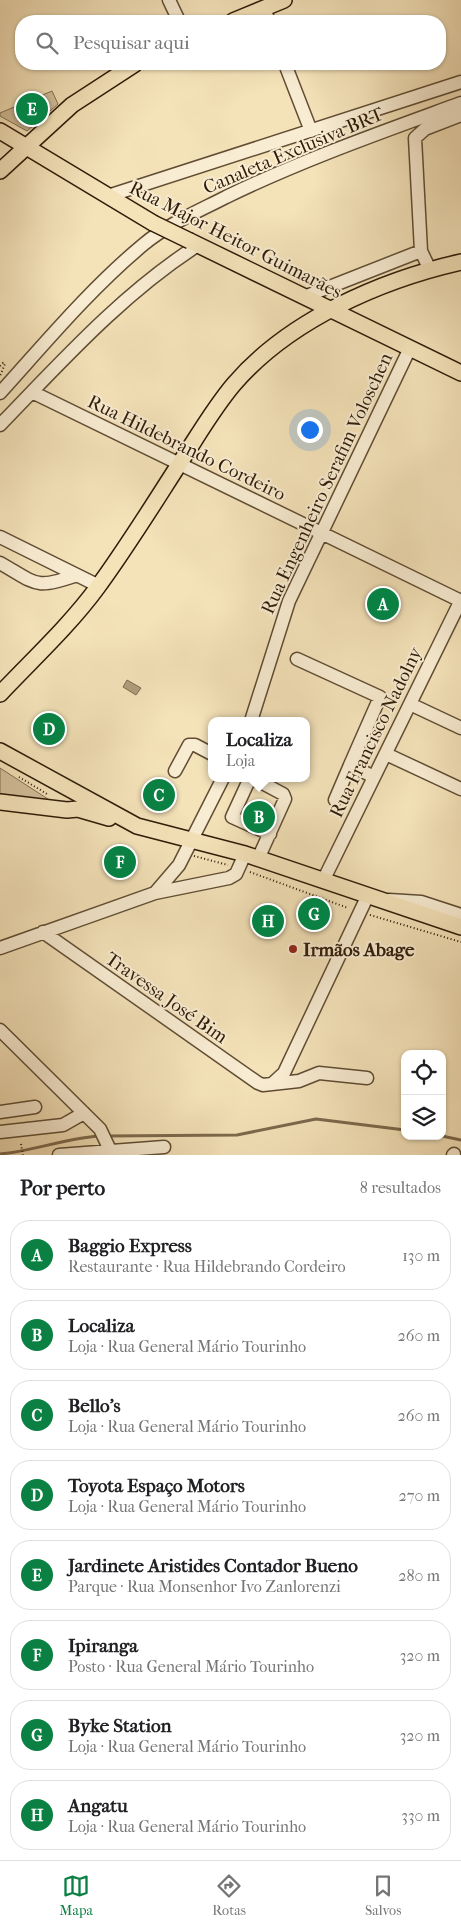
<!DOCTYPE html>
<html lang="pt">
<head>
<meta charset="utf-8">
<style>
	body { margin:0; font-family:"IM FELL French Canon",serif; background:#f6f6f6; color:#202124 }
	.controls { position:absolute; right:15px; bottom:15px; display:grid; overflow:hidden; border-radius:10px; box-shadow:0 1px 4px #0004 }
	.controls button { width:45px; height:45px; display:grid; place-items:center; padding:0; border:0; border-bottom:1px solid #e0e0e0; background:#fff; color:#202124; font:25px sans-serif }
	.you { position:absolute; left:309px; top:429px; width:18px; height:18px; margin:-12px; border:4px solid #fff; border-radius:50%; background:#1a73e8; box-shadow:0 0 0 8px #1a73e833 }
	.badge { display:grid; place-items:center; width:32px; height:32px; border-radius:50%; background:#0b8043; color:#fff; font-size:16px; font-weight:700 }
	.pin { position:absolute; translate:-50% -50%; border:2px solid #fff; box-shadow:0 1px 5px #0006 }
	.popup { position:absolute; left:208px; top:717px; width:102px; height:65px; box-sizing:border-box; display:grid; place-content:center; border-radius:10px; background:#fff; filter:drop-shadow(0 1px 4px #0005); font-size:16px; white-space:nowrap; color:#757577 }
	.popup b { font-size:19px; color:#202124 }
	.popup::after { content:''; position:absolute; left:50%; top:100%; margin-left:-10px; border:10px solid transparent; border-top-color:#fff }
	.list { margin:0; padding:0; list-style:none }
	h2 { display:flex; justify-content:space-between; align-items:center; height:65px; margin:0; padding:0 20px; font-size:21px }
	h2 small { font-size:16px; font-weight:400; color:#757577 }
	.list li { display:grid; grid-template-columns:32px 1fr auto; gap:15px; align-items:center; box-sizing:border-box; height:70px; margin:0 10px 10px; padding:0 10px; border:1px solid #e0e0e0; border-radius:20px }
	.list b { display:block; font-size:19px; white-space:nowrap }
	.list p { margin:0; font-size:16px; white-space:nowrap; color:#757577 }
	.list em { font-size:16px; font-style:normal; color:#757577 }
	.icon { flex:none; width:28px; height:28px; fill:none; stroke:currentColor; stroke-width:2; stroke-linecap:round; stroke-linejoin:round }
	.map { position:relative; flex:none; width:461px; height:1155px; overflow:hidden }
	.search { position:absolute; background:#fff; box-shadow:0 1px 4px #0004; left:15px; right:15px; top:15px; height:55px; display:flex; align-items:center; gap:12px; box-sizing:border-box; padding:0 18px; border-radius:20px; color:#757577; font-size:19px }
	.sheet { height:705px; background:#fff }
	nav { display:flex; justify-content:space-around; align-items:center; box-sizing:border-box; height:70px; border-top:1px solid #e0e0e0; background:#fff; font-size:14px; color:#757577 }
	nav a { display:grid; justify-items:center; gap:2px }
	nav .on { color:#0b8043 }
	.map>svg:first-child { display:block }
</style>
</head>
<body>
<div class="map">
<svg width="461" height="1155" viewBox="0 0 461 1155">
	<rect width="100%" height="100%" fill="#f4e2b9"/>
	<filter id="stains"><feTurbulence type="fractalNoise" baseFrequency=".004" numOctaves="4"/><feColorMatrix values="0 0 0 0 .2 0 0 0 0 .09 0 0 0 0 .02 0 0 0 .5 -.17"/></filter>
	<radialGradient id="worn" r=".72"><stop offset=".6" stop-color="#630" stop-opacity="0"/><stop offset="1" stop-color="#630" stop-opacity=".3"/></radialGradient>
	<path fill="#d3c09b" stroke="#816e52" d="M52,91L58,104L27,131L0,116V113Z
		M0,768L51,801L0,797Z"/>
	<path fill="#b19e7d" stroke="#7d6a4e" d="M127,680L141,688L136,695L123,687Z"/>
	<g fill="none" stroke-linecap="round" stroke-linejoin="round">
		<path stroke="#7d6a4e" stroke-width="3" d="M106,1136L237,1135L316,1119L405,1130
			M442,1136L461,1140
			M0,1154C34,1151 66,1138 100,1136"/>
		<defs>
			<path id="minor" d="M169,0L179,21
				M264,9L269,21
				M285,64L311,131
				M108,196L461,82
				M430,270L421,251L415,138L425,129L461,115
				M304,297L421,251
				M32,392L461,601
				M0,393C46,342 91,288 144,244C168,224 199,211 226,197C302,160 382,132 461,103
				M0,425C62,361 122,294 198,245
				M0,537L99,586
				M0,563C37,584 35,590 77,575
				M297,659L380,697L350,765
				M410,704L461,728
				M251,721L289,601L410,348
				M386,754L461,789
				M175,771L189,745H195L212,754
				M250,778L232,817L270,834
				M253,778L283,794L285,799L258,859
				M335,800L350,765L374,777
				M323,881L461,600
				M155,893L229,878L236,874L245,854
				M389,900L421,902L461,915
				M43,932L258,1083L263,1085L299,1081L319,1073L367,1078
				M0,948L155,893L179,865L223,778
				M0,1030L100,1129L110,1150
				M272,1084L284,1073L368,895
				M0,1112L35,1107
				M0,1132L63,1125L84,1113
				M59,1155L164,1147
				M453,1155L454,1154"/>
			<path id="major" d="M233,21L284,0
				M0,131L153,223
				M0,171L72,105L135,64
				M190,241L461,373
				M0,694C32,660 69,626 97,588C130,543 159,495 189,449C203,427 217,404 234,384C289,320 381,280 461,262
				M0,751L137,826L245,854L461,927
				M0,802L67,810L78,809L109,818"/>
		</defs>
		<use href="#minor" stroke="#604d34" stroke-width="15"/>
		<use href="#major" stroke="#2f1b08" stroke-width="18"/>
		<path stroke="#2f1b08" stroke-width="2" stroke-dasharray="1 2.5" stroke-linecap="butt" d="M0,366L3,363L5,364L0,376
			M19,777L47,794
			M194,856L228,865
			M250,872L348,908
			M370,915L461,942
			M21,1144L23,1155"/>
		<use href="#minor" stroke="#f8ecd2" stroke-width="12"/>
		<use href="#major" stroke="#f4e2b9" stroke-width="15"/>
		<defs>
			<path id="major-bridge" d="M153,223L190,241"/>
		</defs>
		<use href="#major-bridge" stroke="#2f1b08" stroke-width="18" stroke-linecap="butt"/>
		<use href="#major-bridge" stroke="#f4e2b9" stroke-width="15"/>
	</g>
	<circle fill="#8f2418" stroke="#f8ecd2" stroke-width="2" cx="293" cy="949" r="5"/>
	<g text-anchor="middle" stroke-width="4" stroke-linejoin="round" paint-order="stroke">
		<g font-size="19" fill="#2f1b08" stroke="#f8ecd2">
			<text transform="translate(293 150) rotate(-23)" y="7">Canaleta Exclusiva BRT</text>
			<text transform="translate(236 239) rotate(27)" y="7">Rua Major Heitor Guimarães</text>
			<text transform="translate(187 447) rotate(26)" y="7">Rua Hildebrando Cordeiro</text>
			<text transform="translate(326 483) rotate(-65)" y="7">Rua Engenheiro Serafim Voloschen</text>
			<text transform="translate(375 732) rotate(-64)" y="7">Rua Francisco Nadolny</text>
			<text transform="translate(167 997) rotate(35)" y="7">Travessa José Bim</text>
		</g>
		<g font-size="19" font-weight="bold" fill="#2f1b08" stroke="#f8ecd2" text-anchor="start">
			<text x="303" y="956">Irmãos Abage</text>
		</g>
	</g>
	<rect width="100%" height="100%" filter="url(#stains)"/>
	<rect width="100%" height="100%" fill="url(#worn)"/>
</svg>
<div class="controls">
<button><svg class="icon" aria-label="locate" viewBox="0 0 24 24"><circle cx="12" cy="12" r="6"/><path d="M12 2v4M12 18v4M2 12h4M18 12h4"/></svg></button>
<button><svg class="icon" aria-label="layers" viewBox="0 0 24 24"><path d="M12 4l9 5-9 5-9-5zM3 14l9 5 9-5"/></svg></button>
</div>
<div class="you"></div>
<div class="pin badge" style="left:383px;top:604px">A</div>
<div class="pin badge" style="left:259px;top:817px">B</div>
<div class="popup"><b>Localiza</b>Loja</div>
<div class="pin badge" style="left:159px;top:795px">C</div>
<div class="pin badge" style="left:49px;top:729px">D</div>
<div class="pin badge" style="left:32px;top:109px">E</div>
<div class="pin badge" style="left:120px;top:862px">F</div>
<div class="pin badge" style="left:314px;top:914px">G</div>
<div class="pin badge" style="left:268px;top:921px">H</div>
<div class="search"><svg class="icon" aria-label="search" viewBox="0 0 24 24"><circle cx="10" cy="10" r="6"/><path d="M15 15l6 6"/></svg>Pesquisar aqui</div>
</div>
<section class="sheet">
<h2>Por perto<small>8 resultados</small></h2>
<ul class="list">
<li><span class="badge">A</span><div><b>Baggio Express</b><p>Restaurante · Rua Hildebrando Cordeiro</p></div><em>130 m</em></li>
<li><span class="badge">B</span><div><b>Localiza</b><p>Loja · Rua General Mário Tourinho</p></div><em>260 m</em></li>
<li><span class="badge">C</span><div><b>Bello's</b><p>Loja · Rua General Mário Tourinho</p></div><em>260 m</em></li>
<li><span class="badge">D</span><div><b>Toyota Espaço Motors</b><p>Loja · Rua General Mário Tourinho</p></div><em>270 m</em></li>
<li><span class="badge">E</span><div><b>Jardinete Aristides Contador Bueno</b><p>Parque · Rua Monsenhor Ivo Zanlorenzi</p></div><em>280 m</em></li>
<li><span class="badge">F</span><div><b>Ipiranga</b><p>Posto · Rua General Mário Tourinho</p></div><em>320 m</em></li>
<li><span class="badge">G</span><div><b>Byke Station</b><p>Loja · Rua General Mário Tourinho</p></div><em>320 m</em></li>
<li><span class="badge">H</span><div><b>Angatu</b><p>Loja · Rua General Mário Tourinho</p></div><em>330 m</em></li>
</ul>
</section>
<nav>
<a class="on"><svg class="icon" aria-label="map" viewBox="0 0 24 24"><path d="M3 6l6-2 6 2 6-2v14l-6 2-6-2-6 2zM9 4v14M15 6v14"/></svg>Mapa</a>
<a><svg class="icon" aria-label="directions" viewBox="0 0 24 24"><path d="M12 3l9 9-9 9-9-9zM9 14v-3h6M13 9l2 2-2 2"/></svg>Rotas</a>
<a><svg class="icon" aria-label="saved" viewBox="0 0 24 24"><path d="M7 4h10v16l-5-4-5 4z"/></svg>Salvos</a>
</nav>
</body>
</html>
